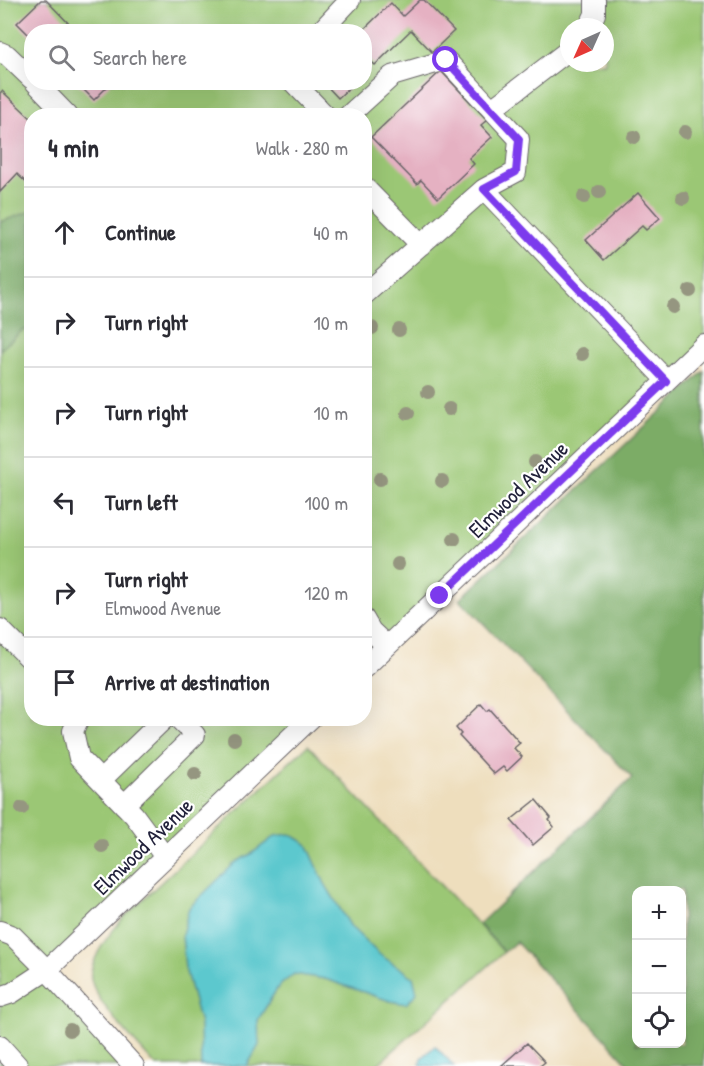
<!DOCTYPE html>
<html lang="en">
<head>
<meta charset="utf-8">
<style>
	body { margin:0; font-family:"Patrick Hand",sans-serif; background:#f2f2f3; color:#2b2b33 }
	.controls { position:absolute; right:18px; bottom:18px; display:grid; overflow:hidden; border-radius:12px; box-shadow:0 6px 24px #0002 }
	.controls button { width:54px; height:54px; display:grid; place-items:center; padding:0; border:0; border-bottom:2px solid #e1e1e2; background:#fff; color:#2b2b33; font:30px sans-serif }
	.compass { position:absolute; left:560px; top:18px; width:54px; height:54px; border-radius:50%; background:#fff; box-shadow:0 6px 24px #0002; rotate:225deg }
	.stop { position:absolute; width:18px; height:18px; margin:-14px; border:4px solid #7c3aed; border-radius:50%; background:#fff }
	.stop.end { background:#7c3aed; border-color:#fff; box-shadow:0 2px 6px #0008 }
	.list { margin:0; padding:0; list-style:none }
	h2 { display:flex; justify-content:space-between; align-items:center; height:78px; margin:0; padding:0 24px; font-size:26px }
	h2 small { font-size:20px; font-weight:400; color:#7c7c81 }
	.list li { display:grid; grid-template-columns:39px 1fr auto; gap:18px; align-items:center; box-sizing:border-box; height:90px; padding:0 24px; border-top:2px solid #e1e1e2 }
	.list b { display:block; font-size:22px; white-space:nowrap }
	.list p { margin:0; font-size:20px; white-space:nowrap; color:#7c7c81 }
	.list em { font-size:20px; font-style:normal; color:#7c7c81 }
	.icon { flex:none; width:33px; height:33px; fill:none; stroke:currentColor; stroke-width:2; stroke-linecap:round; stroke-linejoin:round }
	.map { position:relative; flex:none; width:704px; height:1066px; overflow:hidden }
	.search { position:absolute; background:#fff; box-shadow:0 6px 24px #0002; left:24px; top:24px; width:348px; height:66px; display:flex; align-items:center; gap:15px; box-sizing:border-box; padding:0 21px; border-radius:24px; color:#7c7c81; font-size:22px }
	.panel { position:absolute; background:#fff; box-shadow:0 6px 24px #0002; left:24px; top:108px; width:348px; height:618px; border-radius:24px }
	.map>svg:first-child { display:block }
</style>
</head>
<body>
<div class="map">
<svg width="704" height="1066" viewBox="0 0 704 1066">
	<rect width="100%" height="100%" fill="#fff"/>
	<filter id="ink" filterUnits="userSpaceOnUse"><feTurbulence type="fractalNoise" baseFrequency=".0167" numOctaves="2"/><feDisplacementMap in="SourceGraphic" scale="12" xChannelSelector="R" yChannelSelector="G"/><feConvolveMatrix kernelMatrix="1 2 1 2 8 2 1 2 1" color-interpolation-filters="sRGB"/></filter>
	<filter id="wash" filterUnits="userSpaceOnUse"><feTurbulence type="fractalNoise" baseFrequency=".008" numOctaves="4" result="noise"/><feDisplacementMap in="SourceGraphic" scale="24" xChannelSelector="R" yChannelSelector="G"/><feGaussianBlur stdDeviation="1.35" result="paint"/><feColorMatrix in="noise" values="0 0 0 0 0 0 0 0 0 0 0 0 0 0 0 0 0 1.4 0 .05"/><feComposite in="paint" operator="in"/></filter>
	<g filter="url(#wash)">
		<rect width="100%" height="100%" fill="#eedebd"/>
		<path fill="#9bc774" stroke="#5e7458" stroke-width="1.5" fill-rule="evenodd" d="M0,0H704V345L365,668L364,116H32V718L311,719L47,970L134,1066H0ZM569,27H605V63H569ZM32,32H364V82H32Z
			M308,745L504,952L376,1066H156C141,1048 86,995 91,972C96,949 110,934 124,917Z"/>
		<path fill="#7cac66" stroke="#4f6750" stroke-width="1.5" fill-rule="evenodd" d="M31,211V331L23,330L0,350V222Z
			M704,371V1066H630L516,942L504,952L479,924L632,778L460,599ZM636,890H682V1044H636Z"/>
		<path fill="#5bc8ce" stroke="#3e7584" stroke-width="1.5" d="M290,834L307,844L325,884L351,927L379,954L413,977L417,993L406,1004L390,1001L325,979L294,974L278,987L258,1020L259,1045L247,1066H201L200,1023L185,968L182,935L189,908L236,862L251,854L275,836Z
			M435,1046L454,1066H422L420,1064L422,1058Z"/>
		<g id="blocks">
			<path fill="#e5b1c2" d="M41,0H46L77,32H32V38L17,23Z
				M420,0H424L454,31L432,52L411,30L375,65L364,55V32H361L391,3L403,16Z
				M441,71L487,120L481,125L492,137L469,158L474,164L438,198L421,180L417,184L371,137Z
				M76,82H112L94,100Z
				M323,82H344L349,88L338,98Z
				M2,91L32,119V188L17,174L0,192V93Z
				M638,193L660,218L646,230L642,226L604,260L586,240Z
				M481,704L487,711L490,709L520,743L514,748L522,757L507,771L503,767L494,774L459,736L461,734L456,728Z
				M536,800L551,818L549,820L554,827L533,845L511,820Z
				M527,1043L545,1062L540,1066H501Z"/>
		</g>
	</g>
	<g filter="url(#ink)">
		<use href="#blocks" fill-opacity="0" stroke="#696468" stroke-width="1.5"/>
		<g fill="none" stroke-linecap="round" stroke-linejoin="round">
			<defs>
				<path id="minor" d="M589,27L595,14V0
					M320,32L350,0
					M0,52L7,55L32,79
					M35,82L68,116
					M293,82L326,116
					M492,109L569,50
					M348,116L392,76L446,60L519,139L516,172L484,189
					M364,187L421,245
					M364,295L484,189L666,380
					M364,619L371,631L387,646
					M0,629L32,661
					M364,668L704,345
					M79,718L73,731L79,758L134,815L165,857
					M101,780L165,718
					M124,805L195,735L178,718
					M0,931L13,936L47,970L134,1066
					M0,997L12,993L47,970L311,718
					M0,1046L18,1066"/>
			</defs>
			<use href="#minor" stroke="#696468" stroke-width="22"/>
			<use href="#minor" stroke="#fff" stroke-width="20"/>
		</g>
		<g fill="#959680">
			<circle cx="685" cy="132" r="7"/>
			<circle cx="634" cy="137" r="7"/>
			<circle cx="599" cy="192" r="7"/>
			<circle cx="584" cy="197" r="7"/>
			<circle cx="683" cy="198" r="7"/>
			<circle cx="690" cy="291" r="7"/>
			<circle cx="673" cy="307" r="7"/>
			<circle cx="372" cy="328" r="7"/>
			<circle cx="399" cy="330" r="7"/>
			<circle cx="582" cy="354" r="7"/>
			<circle cx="428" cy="392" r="7"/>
			<circle cx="449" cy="409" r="7"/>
			<circle cx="408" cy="413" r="7"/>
			<circle cx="535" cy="462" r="7"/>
			<circle cx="380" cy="479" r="7"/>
			<circle cx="442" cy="481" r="7"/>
			<circle cx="454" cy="539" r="7"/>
			<circle cx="398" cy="564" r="7"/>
			<circle cx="234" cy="739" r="7"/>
			<circle cx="195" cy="774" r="7"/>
			<circle cx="22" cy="808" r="7"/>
			<circle cx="102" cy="846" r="7"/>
			<circle cx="70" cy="1030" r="7"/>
		</g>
	</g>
	<g fill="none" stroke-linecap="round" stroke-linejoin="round" filter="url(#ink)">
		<path stroke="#7c3aed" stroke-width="8" d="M440,596L666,381L484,189L516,172L519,139L446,60"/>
	</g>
	<g text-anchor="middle" stroke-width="4.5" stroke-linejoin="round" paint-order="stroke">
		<g font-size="22" fill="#22223b" stroke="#fff">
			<text transform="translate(518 489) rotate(-44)" y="8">Elmwood Avenue</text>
			<text transform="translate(143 846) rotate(-44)" y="8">Elmwood Avenue</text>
		</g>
	</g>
</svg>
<div class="controls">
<button>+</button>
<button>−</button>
<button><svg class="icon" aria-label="locate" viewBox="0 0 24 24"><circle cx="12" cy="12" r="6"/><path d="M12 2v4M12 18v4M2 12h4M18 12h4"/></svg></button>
</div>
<svg class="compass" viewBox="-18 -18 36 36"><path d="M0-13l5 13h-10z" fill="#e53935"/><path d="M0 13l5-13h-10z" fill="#7c7c81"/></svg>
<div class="stop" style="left:446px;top:60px"></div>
<div class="stop end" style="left:440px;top:596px"></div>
<div class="search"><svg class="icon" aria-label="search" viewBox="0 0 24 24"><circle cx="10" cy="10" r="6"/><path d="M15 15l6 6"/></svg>Search here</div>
<section class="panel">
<h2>4 min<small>Walk · 280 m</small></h2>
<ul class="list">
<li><svg class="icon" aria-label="ahead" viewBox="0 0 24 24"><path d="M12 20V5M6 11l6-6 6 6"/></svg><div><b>Continue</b></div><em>40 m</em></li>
<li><svg class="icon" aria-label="right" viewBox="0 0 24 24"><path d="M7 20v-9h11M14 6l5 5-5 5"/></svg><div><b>Turn right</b></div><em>10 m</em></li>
<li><svg class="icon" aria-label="right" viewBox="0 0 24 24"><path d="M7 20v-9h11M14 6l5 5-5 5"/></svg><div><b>Turn right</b></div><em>10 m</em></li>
<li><svg class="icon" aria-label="left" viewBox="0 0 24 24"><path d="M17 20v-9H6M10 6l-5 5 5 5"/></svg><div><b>Turn left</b></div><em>100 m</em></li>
<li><svg class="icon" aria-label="right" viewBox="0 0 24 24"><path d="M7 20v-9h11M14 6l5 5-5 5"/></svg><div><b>Turn right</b><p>Elmwood Avenue</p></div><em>120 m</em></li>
<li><svg class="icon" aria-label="arrive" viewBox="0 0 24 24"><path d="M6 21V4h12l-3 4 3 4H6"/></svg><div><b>Arrive at destination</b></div></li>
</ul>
</section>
</div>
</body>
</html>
